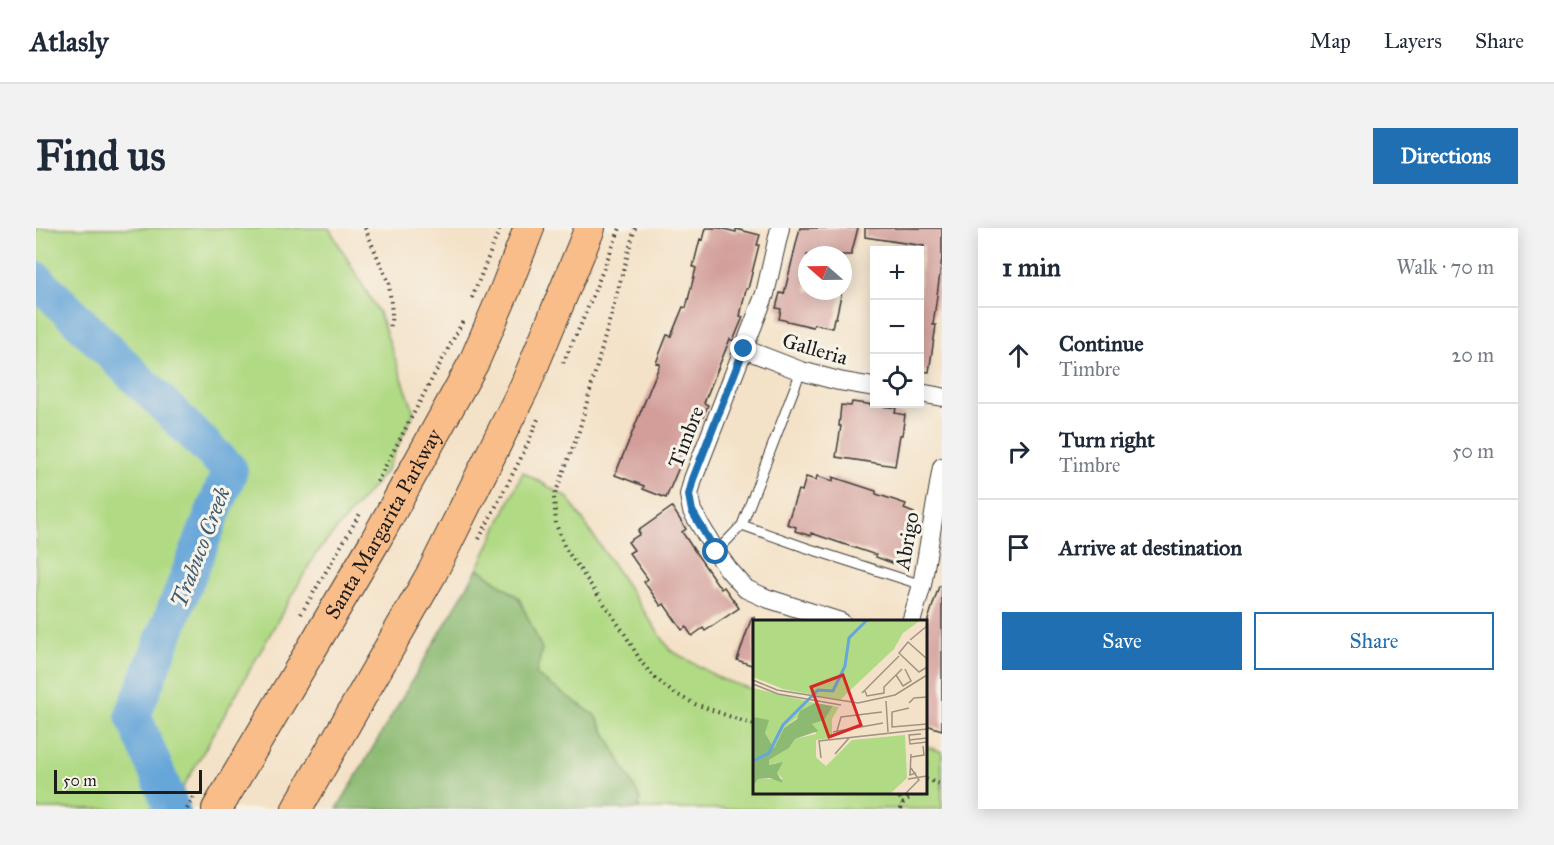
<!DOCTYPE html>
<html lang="en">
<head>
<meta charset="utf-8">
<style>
	body { margin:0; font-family:"IM FELL Great Primer",serif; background:#f2f2f3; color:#1f2937 }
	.controls { position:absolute; right:18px; top:18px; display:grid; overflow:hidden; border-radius:0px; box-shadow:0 3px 15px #0003 }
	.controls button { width:54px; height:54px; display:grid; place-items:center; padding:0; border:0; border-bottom:2px solid #e0e1e3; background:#fff; color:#1f2937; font:30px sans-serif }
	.compass { position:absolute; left:762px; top:18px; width:54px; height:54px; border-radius:50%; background:#fff; box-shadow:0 3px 15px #0003; rotate:290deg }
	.scale { position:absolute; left:18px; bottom:15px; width:148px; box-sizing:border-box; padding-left:6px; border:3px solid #1c1c1c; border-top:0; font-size:16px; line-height:21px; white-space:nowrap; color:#1c1c1c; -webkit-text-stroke:4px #f7f3e8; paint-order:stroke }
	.stop { position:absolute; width:18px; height:18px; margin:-14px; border:4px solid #1f6fb2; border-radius:50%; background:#fff }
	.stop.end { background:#1f6fb2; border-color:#fff; box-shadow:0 2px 6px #0008 }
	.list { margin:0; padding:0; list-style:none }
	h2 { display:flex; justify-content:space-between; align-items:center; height:78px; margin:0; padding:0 24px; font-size:26px }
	h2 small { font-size:20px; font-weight:400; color:#747a83 }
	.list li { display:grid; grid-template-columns:39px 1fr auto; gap:18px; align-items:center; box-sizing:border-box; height:96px; padding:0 24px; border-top:2px solid #e0e1e3 }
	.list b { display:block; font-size:22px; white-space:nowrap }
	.list p { margin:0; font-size:20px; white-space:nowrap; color:#747a83 }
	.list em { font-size:20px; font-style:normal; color:#747a83 }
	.actions { display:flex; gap:12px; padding:18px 24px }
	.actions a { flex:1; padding:14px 0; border:2px solid #1f6fb2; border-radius:0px; text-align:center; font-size:21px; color:#1f6fb2 }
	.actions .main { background:#1f6fb2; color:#fff }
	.icon { flex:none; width:33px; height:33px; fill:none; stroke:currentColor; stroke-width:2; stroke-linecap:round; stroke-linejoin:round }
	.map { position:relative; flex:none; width:906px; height:581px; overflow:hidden; border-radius:0px }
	header { display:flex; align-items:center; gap:36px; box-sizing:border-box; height:84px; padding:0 30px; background:#fff; border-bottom:2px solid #e0e1e3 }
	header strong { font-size:28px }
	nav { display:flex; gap:33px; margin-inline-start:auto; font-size:21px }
	.intro { display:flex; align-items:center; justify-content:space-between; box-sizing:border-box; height:144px; padding:0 36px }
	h1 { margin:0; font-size:42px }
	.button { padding:15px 27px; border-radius:0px; background:#1f6fb2; color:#fff; font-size:21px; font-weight:700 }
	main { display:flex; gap:36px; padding:0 36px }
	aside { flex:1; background:#fff; border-radius:0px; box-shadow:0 3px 15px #0003 }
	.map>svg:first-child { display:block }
</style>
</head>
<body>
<header>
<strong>Atlasly</strong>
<nav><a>Map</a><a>Layers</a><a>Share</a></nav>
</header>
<div class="intro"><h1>Find us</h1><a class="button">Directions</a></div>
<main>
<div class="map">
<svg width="906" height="581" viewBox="0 0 906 581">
	<rect width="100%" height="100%" fill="#f7f3e8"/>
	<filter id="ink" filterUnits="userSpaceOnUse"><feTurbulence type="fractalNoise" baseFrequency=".0167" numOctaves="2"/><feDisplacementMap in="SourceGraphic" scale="12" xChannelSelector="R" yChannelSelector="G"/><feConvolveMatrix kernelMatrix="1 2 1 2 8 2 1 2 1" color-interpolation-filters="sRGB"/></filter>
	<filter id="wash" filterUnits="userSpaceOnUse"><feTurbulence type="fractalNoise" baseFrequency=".008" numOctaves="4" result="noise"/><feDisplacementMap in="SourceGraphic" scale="24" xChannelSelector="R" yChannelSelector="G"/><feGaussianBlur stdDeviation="1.35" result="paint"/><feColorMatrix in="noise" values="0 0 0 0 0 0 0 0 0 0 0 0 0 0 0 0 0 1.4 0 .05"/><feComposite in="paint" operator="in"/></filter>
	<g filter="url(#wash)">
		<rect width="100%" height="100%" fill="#f4e2c8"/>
		<path fill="#b1da84" stroke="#667b50" stroke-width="1.5" d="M0,0H293L343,85L378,184L350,243L279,327L135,581H0Z
			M487,244L532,270L634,422L685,451L718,462V564H890V518L906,524V581H602L604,570L560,488L500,447L483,370L442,340Z"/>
		<path fill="#8cba72" stroke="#546b47" stroke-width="1.5" d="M442,340L483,370L506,421L500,447L560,488L604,570L602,581H301Z"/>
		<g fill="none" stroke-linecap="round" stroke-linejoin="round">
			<path stroke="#66a6d9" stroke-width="36" d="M0,51L194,242L97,487L136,581"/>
		</g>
		<g id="blocks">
			<path fill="#d39e9a" d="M670,0H684L700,4V1L724,7L721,17H723L712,61H710L704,88L707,89L697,113L694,111L668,175L672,177L662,200L660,199L630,270L607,261L608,258L579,247L624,136L620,135L631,107L635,108L647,79L650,80L660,40L657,39L664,11L667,12Z
				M764,0H822L815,27H771V63H806L800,90H798L796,100L778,96L777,99L743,91L745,81L740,80L744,65L748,66Z
				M829,0H906V30L897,97H900L893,144L884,143V49L888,18L829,9Z
				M816,174L860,180L859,185L869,187L866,207H864L859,238L800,229L805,198H803L805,177L815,178Z
				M781,248L797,253V249L840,263V266L870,276L868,281L878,285L873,298L877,299L864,338L840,329V327L813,318L775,305V308L759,303L760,299L751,296L762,262L766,263L770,249L780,252Z
				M636,279L650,301L646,304L662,328L685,361L688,359L703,380L669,403L667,400L656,408L650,399L646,402L628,376L625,378L608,354L612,351L593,325L598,322L592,314L604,306L602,303Z
				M903,358H906V502L890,497V398Z
				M716,389H718V438L701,432Z"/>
		</g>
	</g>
	<g filter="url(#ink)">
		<use href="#blocks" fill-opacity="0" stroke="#3c3a36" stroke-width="1.5"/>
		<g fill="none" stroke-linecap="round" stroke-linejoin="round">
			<defs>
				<path id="service" d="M706,297L768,319L886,357
					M680,324L706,297L765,143"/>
				<path id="minor" d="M744,0L729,66L657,251L653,267L656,283L680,324L693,342L710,361L730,370L805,394
					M708,121L765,143L803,153L838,159
					M884,165L906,169
					M875,394L886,357L906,239"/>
				<g id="primary">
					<path id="s1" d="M181,581L338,315L438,134L469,62L493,0"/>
					<path d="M261,581L396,345L489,158L554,0"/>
				</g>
			</defs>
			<use href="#service" stroke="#3c3a36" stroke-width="11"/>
			<use href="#minor" stroke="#3c3a36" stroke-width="20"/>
			<use href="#primary" stroke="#3c3a36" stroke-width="32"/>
			<path stroke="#3c3a36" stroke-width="4" stroke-dasharray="1.5 4.5" stroke-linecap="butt" d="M329,0L353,56L356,85L354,102
				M599,0L543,203L518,269L520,296L529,320L587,403L606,435L618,449L636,464L659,476L718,497
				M436,70L464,0
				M527,135L546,94L584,0
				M341,254L428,91
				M443,311L487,226L502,191
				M265,386L325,284
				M890,551L906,557
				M862,564L866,576
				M151,581L158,569
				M865,581L866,576L880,564"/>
			<use href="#service" stroke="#fff" stroke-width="9"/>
			<use href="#minor" stroke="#fff" stroke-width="18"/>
			<use href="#primary" stroke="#f8bd89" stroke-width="30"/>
		</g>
	</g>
	<g fill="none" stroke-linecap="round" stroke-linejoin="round" filter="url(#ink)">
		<path stroke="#1f6fb2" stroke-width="8" d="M680,324L656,283L653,267L657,251L708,121"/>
	</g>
	<g text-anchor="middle" stroke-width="6" stroke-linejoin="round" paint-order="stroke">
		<g font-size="21" fill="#1c1c1c" stroke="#f7f3e8">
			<text transform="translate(779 121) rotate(16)" y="7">Galleria</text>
			<text transform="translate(650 209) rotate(-69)" y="7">Timbre</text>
			<text dy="7" stroke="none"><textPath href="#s1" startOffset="330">Santa Margarita Parkway</textPath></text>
			<text transform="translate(871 313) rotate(-80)" y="7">Abrigo</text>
		</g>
		<g font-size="22" font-style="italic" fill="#3d5a71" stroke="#f7f3e8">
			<text transform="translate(164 319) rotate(-69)" y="8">Trabuco Creek</text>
		</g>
	</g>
	<g transform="translate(717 392)">
		<rect width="174" height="174" fill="#f4e2c8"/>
		<path d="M0,0H168L150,13L141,29L87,80L30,69L0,57ZM0,68L62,83L31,108L21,128L12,113L13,105L0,97ZM80,86L86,87L79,99V118L63,120V137L68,142L73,146L99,120L152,115L154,158L137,174H0L1,162L5,159H30L24,153V143L16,145V140L36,128L42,119L63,114L59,104L71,100Z" fill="#b1da84"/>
		<path d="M62,83L80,86L71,100L59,104L65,111L42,119L36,128L16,140V145L30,142L24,153L30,163L17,158L5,159L0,166V97L16,100L12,113L21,128L31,108L44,99L47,91Z" fill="#8cba72"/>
		<path fill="none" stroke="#66a6d9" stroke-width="3" d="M0,141L16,133L30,105L65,70L80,71L92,46L96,18L114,0"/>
		<path fill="none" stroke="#9e9383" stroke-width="1.5" d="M157,20L174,6M174,39L155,22L146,33L166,52L174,47M143,55L150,66L158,61L152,49M0,60L24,70L105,83L142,75L174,55M0,64L25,74L88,85M112,71L114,76L131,73V67L149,49M109,73L146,36M133,81L135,112M156,83L161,78L174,77M156,88L139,92V107L174,104M84,111L88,97L129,92M80,112L130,103M168,114L156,115L157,124L174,122M156,120L174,118M82,134L96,118M158,134L157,155L163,153M158,137L171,135L170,126M68,138L66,121L174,109M155,159L174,156M152,174L166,160L158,148"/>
		<path fill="#d62828" fill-opacity="0.15" stroke="#d62828" stroke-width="3" d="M90,55L108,105L76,117L58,67Z"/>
		<rect width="174" height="174" fill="none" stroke="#1c1c1c" stroke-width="3"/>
	</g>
</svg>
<div class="controls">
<button>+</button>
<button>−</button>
<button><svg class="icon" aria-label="locate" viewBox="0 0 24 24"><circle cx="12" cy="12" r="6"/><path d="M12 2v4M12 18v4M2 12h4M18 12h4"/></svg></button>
</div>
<svg class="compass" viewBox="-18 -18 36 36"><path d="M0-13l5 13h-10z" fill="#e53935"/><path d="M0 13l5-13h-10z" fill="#747a83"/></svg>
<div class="scale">50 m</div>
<div class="stop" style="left:680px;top:324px"></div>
<div class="stop end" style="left:708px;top:121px"></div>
</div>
<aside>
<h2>1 min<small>Walk · 70 m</small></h2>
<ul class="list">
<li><svg class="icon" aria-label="ahead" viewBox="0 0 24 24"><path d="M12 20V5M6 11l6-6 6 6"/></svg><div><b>Continue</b><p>Timbre</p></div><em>20 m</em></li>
<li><svg class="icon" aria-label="right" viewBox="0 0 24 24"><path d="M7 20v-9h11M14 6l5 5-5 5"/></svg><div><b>Turn right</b><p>Timbre</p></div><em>50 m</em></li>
<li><svg class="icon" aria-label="arrive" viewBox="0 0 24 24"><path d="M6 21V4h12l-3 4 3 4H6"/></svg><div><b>Arrive at destination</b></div></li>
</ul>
<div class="actions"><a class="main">Save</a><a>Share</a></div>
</aside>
</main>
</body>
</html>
